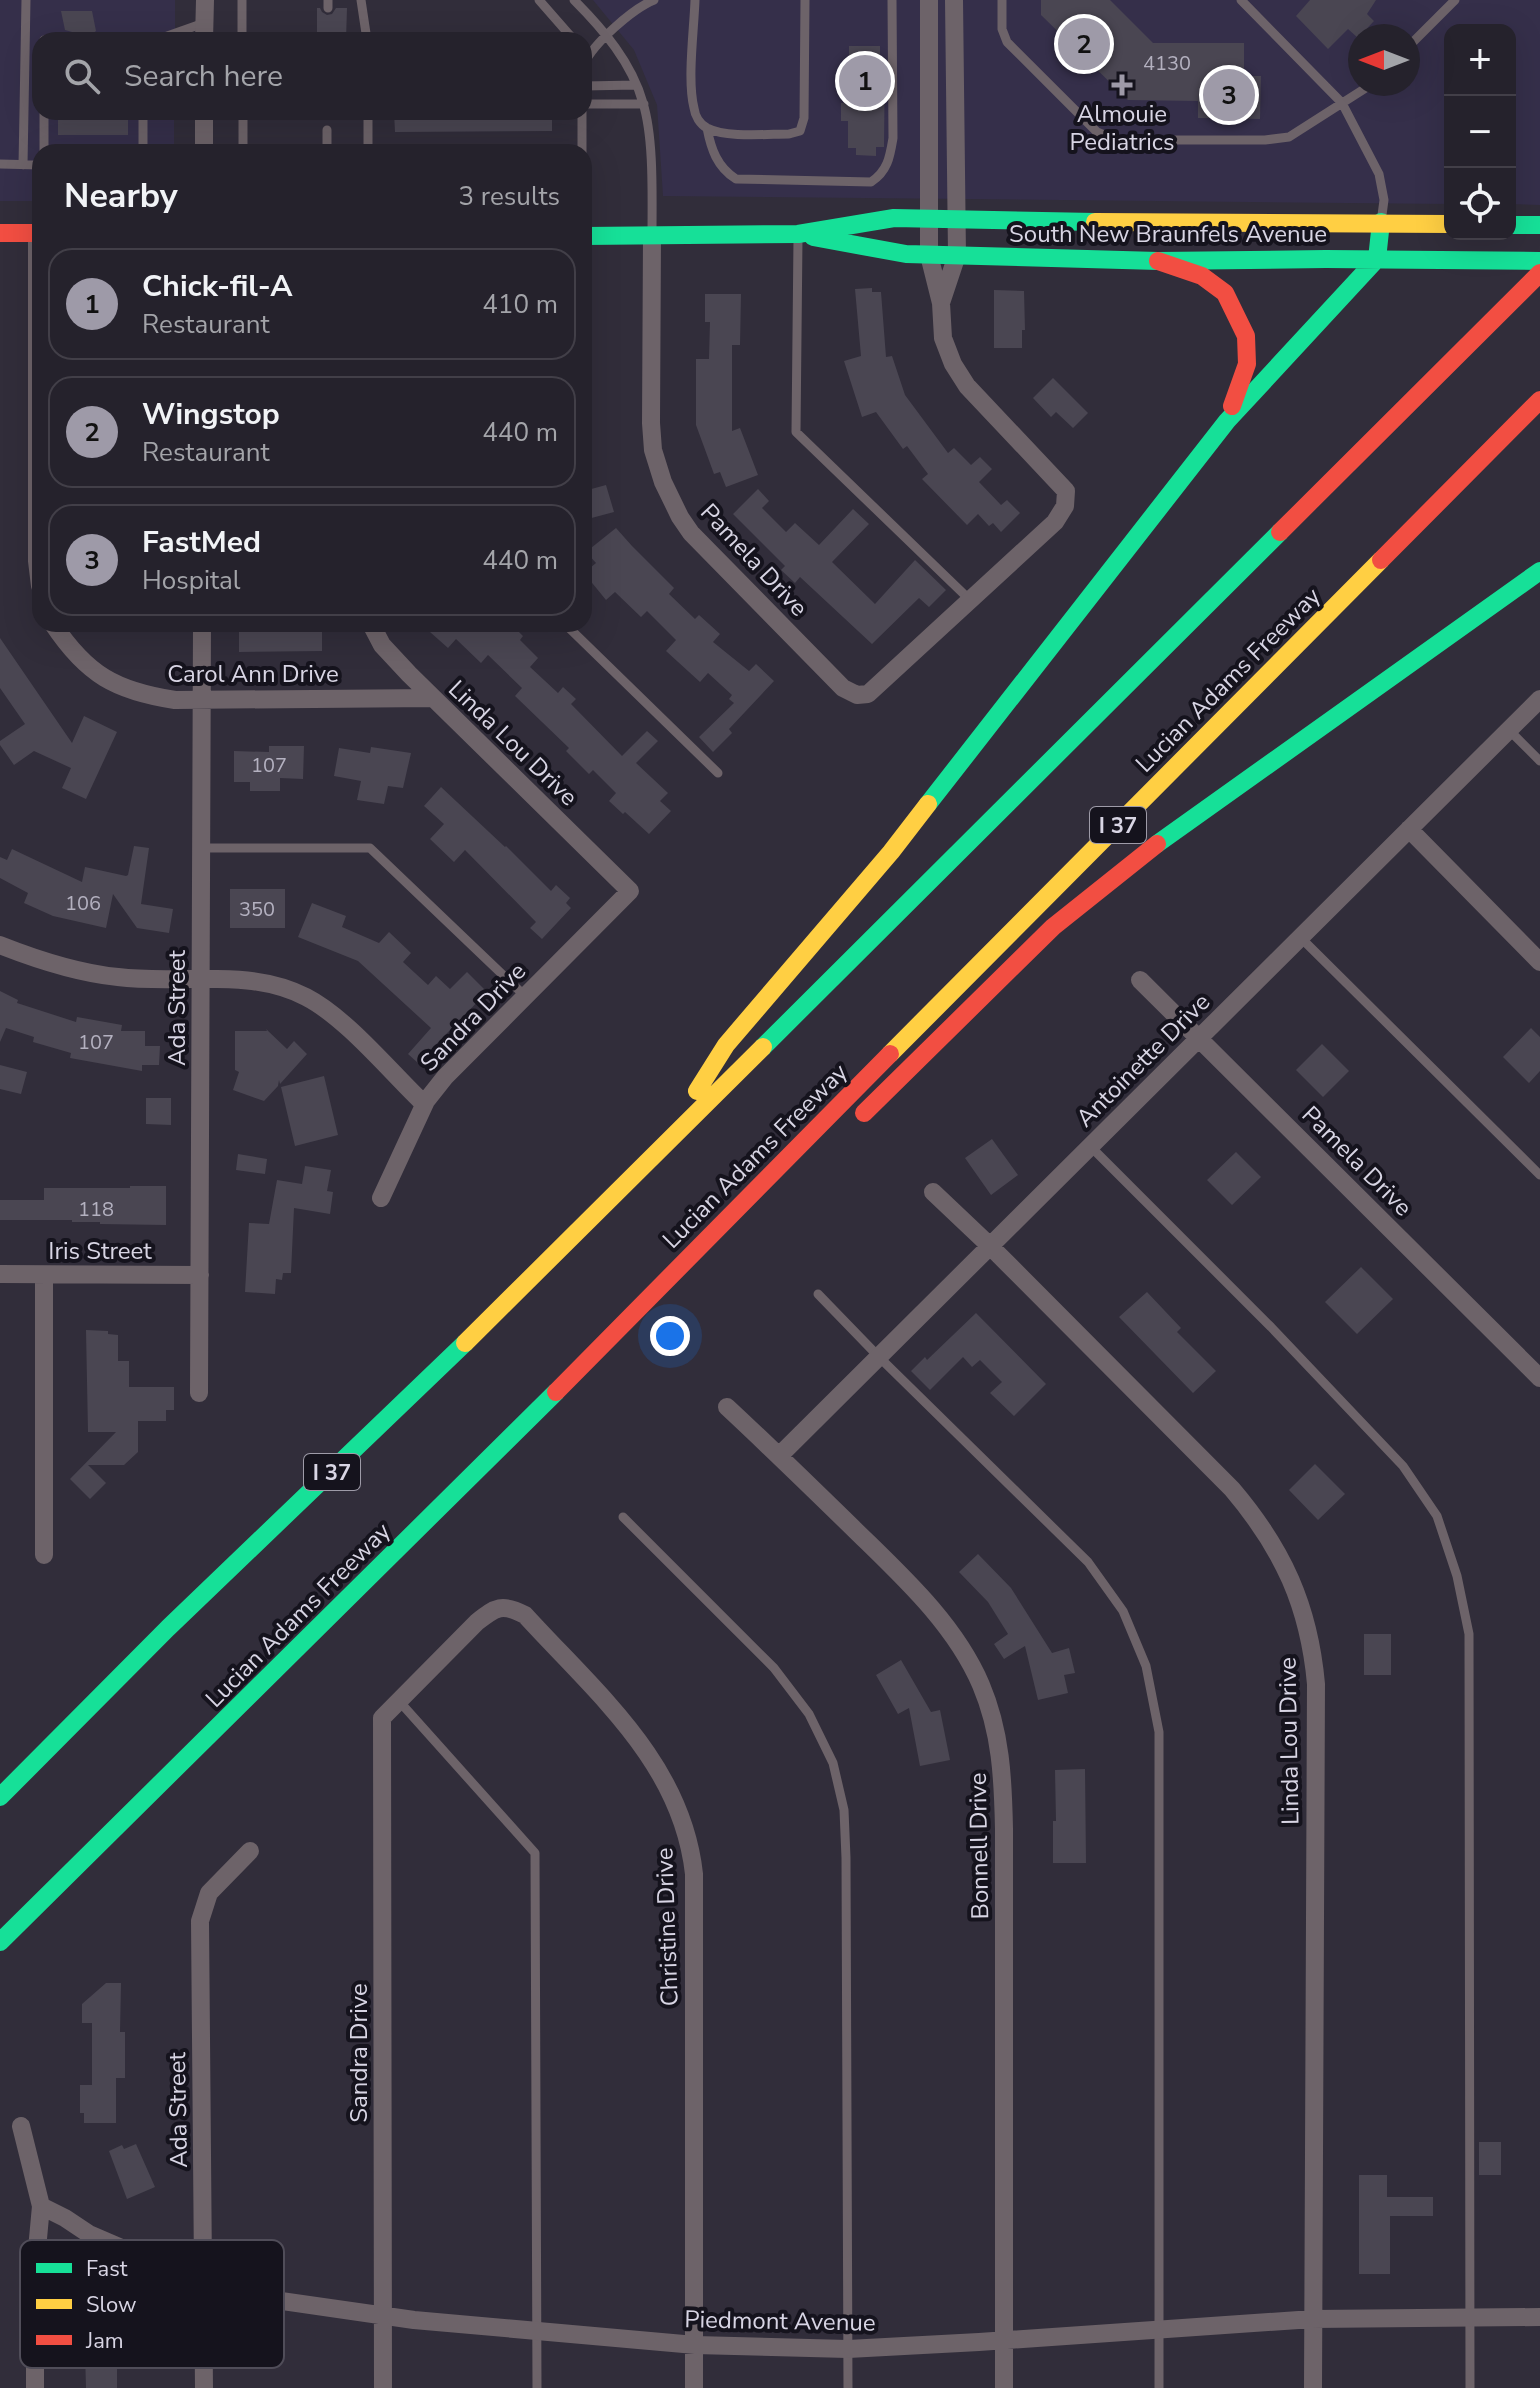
<!DOCTYPE html>
<html lang="en">
<head>
<meta charset="utf-8">
<style>
	body { margin:0; font-family:"Nunito Sans",sans-serif; background:#312f38; color:#f1f3f6 }
	.controls { position:absolute; right:24px; top:24px; display:grid; overflow:hidden; border-radius:16px; box-shadow:0 8px 32px #0002 }
	.controls button { width:72px; height:72px; display:grid; place-items:center; padding:0; border:0; border-bottom:2px solid #423f48; background:#25222c; color:#f1f3f6; font:40px sans-serif }
	.compass { position:absolute; left:1348px; top:24px; width:72px; height:72px; border-radius:50%; background:#25222c; box-shadow:0 8px 32px #0002; rotate:270deg }
	.you { position:absolute; left:670px; top:1336px; width:28px; height:28px; margin:-20px; border:6px solid #fff; border-radius:50%; background:#1a73e8; box-shadow:0 0 0 12px #1a73e833 }
	.badge { display:grid; place-items:center; width:52px; height:52px; border-radius:50%; background:#9e9aa8; color:#111; font-size:26px; font-weight:700 }
	.pin { position:absolute; translate:-50% -50%; border:4px solid #fff; box-shadow:0 2px 8px #0006 }
	.list { margin:0; padding:0; list-style:none }
	h2 { display:flex; justify-content:space-between; align-items:center; height:104px; margin:0; padding:0 32px; font-size:34px }
	h2 small { font-size:26px; font-weight:400; color:#a3a4a9 }
	.list li { display:grid; grid-template-columns:52px 1fr auto; gap:24px; align-items:center; box-sizing:border-box; height:112px; margin:0 16px 16px; padding:0 16px; border:2px solid #423f48; border-radius:24px }
	.list b { display:block; font-size:30px; white-space:nowrap }
	.list p { margin:0; font-size:26px; white-space:nowrap; color:#a3a4a9 }
	.list em { font-size:26px; font-style:normal; color:#a3a4a9 }
	.icon { flex:none; width:44px; height:44px; fill:none; stroke:currentColor; stroke-width:2; stroke-linecap:round; stroke-linejoin:round }
	.map { position:relative; flex:none; width:1540px; height:2388px; overflow:hidden }
	.search { position:absolute; background:#25222c; box-shadow:0 8px 32px #0002; left:32px; top:32px; width:560px; height:88px; display:flex; align-items:center; gap:20px; box-sizing:border-box; padding:0 28px; border-radius:24px; color:#a3a4a9; font-size:30px }
	.panel { position:absolute; background:#25222c; box-shadow:0 8px 32px #0002; left:32px; top:144px; width:560px; height:488px; border-radius:24px }
	.map>svg:first-child { display:block }
</style>
</head>
<body>
<div class="map">
<svg width="1540" height="2388" viewBox="0 0 1540 2388">
	<rect width="100%" height="100%" fill="#312d3a"/>
	<path fill="#352f4a" fill-rule="evenodd" d="M0,0H175V40H40V112H174V152H40V201H0Z
		M593,0H1540V205L1510,204V30H1450V204L663,196L657,105L634,50ZM1360,36H1408V84H1360Z"/>
	<path fill="#4a4652" d="M1041,0H1110L1153,43H1244V76H1261L1260,119L1198,118V101L1128,100L1041,15Z
		M1310,0H1376L1367,14L1374,21L1358,38L1348,29L1328,49L1296,16Z
		M317,8H320L322,12L327,15L332,14L336,8H347L346,40H317Z
		M61,11H92L96,31L91,35V40H74L72,32L65,30Z
		M849,46H880V59H885L884,144V147H876V156L856,155V148H848V121H841V103H844L845,58H849Z
		M58,112H128V135H58Z
		M394,112H552V131L395,132Z
		M872,288V292H881L886,357L892,356L905,395L948,453L954,448L971,465L980,457L992,469L979,482L1001,505L1007,500L1020,513L1001,532L993,523L989,526L978,514L967,525L922,479L928,474L907,446L903,449L876,412L862,417L844,361L861,356L855,289Z
		M994,290L1024,291L1025,330H1022V348H994Z
		M705,294H741L740,345H732V431L740,428L758,475L726,487L720,472L714,474L696,425V359H709L710,322H705Z
		M1053,378L1088,413L1073,428L1056,412L1051,417L1033,398Z
		M606,485L614,512L584,520V491Z
		M758,489L769,501L762,508L786,532L795,523L819,545L853,509L869,524L832,562L875,604L915,560L946,590L929,607L919,598L872,644L800,577L795,583L781,570L785,566L733,514Z
		M616,528L632,546L674,588L669,594L695,619L699,615L720,634L713,642L749,671L756,664L774,681L729,729L732,733L713,752L699,737L734,703L729,699L732,695L708,673L700,682L666,651L676,640L647,611L641,617L615,592L606,600L584,573L596,563L586,552Z
		M239,624H322V651L239,652Z
		M438,624H511L523,636L520,640L538,658L530,667L558,693L563,687L576,699L571,704L622,756L647,731L658,741L636,763L668,793L660,801L671,811L649,834L625,812L623,814L609,801L616,793L593,770L589,774L566,751L569,748L515,696L522,688L488,655L481,663L456,639L448,648L430,632Z
		M0,638L72,743L84,716L117,732L86,799L62,788L71,768L34,751L14,765L0,745V741L25,724L0,688Z
		M269,746H304L303,779L280,778V791H250V782H234V751L269,752Z
		M371,747L411,753L403,788L388,786L384,804L357,800L361,781L334,776L339,748L370,753Z
		M441,787L505,847L506,846L551,891L556,885L570,898L566,903L571,908L542,939L530,928L536,922L465,850L454,862L430,839L444,824L424,806Z
		M134,846L149,848L141,904L173,909L169,933L137,928L113,894L106,928L53,916L24,903L28,893L0,878V857L7,860L12,849L82,882L85,867L126,876L128,875Z
		M230,889H285V928H230Z
		M312,903L346,916L342,927L379,943L389,932L411,953L403,962L428,985L436,976L450,989L467,972L487,992L418,1063L408,1054L431,1028L358,961L298,937Z
		M0,991L18,1000L17,1003L76,1022L77,1017L122,1025L121,1031H145V1046H160L159,1065H142V1071L70,1058L71,1053L33,1042L34,1037L6,1028L0,1042Z
		M1531,1028L1540,1037V1071L1529,1083L1503,1057Z
		M266,1029L287,1049L294,1041L307,1054L280,1084L279,1080L278,1086L264,1101L233,1090L239,1072L235,1070V1031H267Z
		M1322,1044L1349,1071L1323,1097L1296,1070Z
		M0,1065L27,1072L21,1094L0,1089Z
		M324,1076L338,1135L295,1146L281,1087Z
		M146,1098H171V1125L146,1124Z
		M992,1139L1018,1175L991,1195L965,1158Z
		M1236,1152L1261,1177L1232,1205L1207,1180Z
		M238,1154L267,1159L265,1174L236,1170Z
		M305,1166L331,1170L327,1191L333,1192L330,1214L294,1208L291,1273H283L282,1280L276,1279L275,1294L245,1292L249,1223L269,1224L277,1180L302,1184Z
		M130,1186H166V1225L100,1224V1222H72V1220H0V1200H44V1188H130Z
		M1361,1267L1393,1299L1357,1334L1325,1302Z
		M1147,1292L1181,1328L1177,1332L1216,1371L1193,1393L1119,1317Z
		M976,1313L1046,1384L1014,1416L990,1393L1002,1382L980,1360L972,1367L963,1357L930,1390L911,1371L925,1357L927,1360Z
		M86,1330L108,1331V1334L118,1335V1361H129V1387H174V1410H166V1421H138V1452L124,1465H88L106,1483L90,1499L70,1479L116,1432H88Z
		M1315,1464L1345,1494L1318,1520L1289,1490Z
		M978,1554L1011,1588L1052,1653L1069,1648L1075,1673L1064,1675L1068,1693L1038,1700L1025,1646L1004,1659L994,1644L1008,1634L988,1602L959,1572Z
		M1364,1634H1391V1675H1364Z
		M901,1660L931,1712L940,1710L950,1760L920,1766L909,1708L898,1714L876,1675Z
		M1085,1769L1086,1863H1053V1821H1056L1055,1770Z
		M106,1983H121L120,2032H125V2078H116V2123H84V2113H80V2085H92V2023H82V2004Z
		M1479,2142H1501V2175H1479Z
		M136,2144L155,2187L127,2199L109,2151L122,2145L124,2149Z
		M1359,2175H1387V2197H1433V2216H1390V2274H1359Z
		M88,2304H114V2328H108V2359H117V2388H86L84,2316H88Z"/>
	<g fill="none" stroke-linecap="round" stroke-linejoin="round">
		<path stroke="#6d6369" stroke-width="9" d="M361,0L367,40
			M539,0L574,40
			M574,0C603,29 632,63 643,103C654,139 652,195 652,234
			M695,0C694,30 687,80 694,108C695,116 700,124 707,128C726,138 767,134 789,134L800,131L804,118L805,0
			M1002,0V29L1007,42L1097,132L1116,140H1265L1289,137L1372,84
			M1241,0L1342,103L1379,174L1384,200L1382,215
			M328,8V0
			M98,38L135,40
			M44,40L67,37
			M156,40L204,23
			M242,40V0
			M1408,47L1455,0
			M584,64C594,43 632,9 654,0
			M584,86L636,85
			M584,104H644
			M143,112V152
			M243,112V146L248,152
			M368,112V152
			M707,128C711,149 717,167 736,179L871,182C888,171 890,156 893,138L892,0
			M327,130V152
			M44,152V112
			M582,152V112
			M0,164L40,165
			M23,165L26,0
			M798,238L796,432L970,600
			M565,624L718,773
			M1509,730L1540,761
			M201,848H370L526,997
			M1300,937L1540,1175
			M1090,1146L1271,1327L1403,1466L1437,1516L1457,1576L1469,1634L1470,2388
			M818,1294L879,1357L1088,1562L1123,1611L1146,1666L1159,1732V2388
			M623,1517L774,1668L809,1714L833,1763L844,1810L846,1858L848,2388
			M399,1701L535,1853L537,2388"/>
		<path stroke="#6d6369" stroke-width="18" d="M204,40L205,0
			M204,152V112
			M37,233V561L40,586
			M652,237L651,423L653,450L663,482L680,517L691,533L843,688L857,695L868,694L1055,522L1065,506L1066,491L967,386L953,364L943,338L941,303L929,255V0
			M941,303L957,255L954,0
			M53,624C87,675 116,691 175,700L433,698
			M371,624L382,645L409,674L630,891L445,1077L426,1101L381,1198
			M1409,829L1540,962
			M0,945C38,960 78,973 118,977C181,985 248,967 306,997C345,1017 388,1069 420,1100L426,1101
			M1140,980L1540,1378
			M933,1192L990,1246L1232,1489C1283,1549 1309,1606 1316,1684L1313,2388
			M0,1274L200,1275
			M44,1275V1555
			M199,1393L202,624
			M727,1407C770,1447 813,1489 855,1530C902,1576 955,1624 981,1685C1001,1732 1003,1779 1004,1829V2388
			M779,1456L1540,699
			M21,2126L41,2206L35,2271V2388
			M41,2206L65,2218L89,2234L226,2293L414,2320L695,2345L848,2349L979,2342L1313,2319L1540,2317
			M204,2388L200,1921L209,1893L250,1851
			M383,2388L382,1718L477,1622C496,1607 502,1603 525,1615C596,1693 682,1763 694,1874V2388"/>
		<path stroke="#16e098" stroke-width="18" d="M1510,225H1540
			M584,236L798,234L894,218L1095,222
			M813,237L906,254L1158,261L1326,259L1540,261
			M928,804L1227,421L1377,259L1381,222
			M1157,844L1540,571
			M763,1047L1280,532
			M0,1797L168,1628L465,1343
			M0,1942L556,1392"/>
		<path stroke="#ffcf43" stroke-width="18" d="M1095,222L1450,224
			M890,1054L1381,560
			M697,1091L726,1045L891,852L928,804
			M465,1343L763,1047"/>
		<path stroke="#f24e42" stroke-width="18" d="M0,233H40
			M1158,261L1202,276L1225,293L1246,336L1247,364L1232,406
			M1280,532L1540,273
			M1381,560L1540,400
			M864,1113L1053,927L1157,844
			M556,1392L890,1054"/>
	</g>
	<path fill="#9e9aa8" stroke="#15131d" stroke-width="3" d="M1118 73h8v8h8v8h-8v8h-8v-8h-8v-8h8z"/>
	<g text-anchor="middle" stroke-width="8" stroke-linejoin="round" paint-order="stroke">
		<g font-size="20" fill="#b4b1c0">
			<text x="1167" y="70">4130</text>
			<text x="269" y="772">107</text>
			<text x="83" y="910">106</text>
			<text x="257" y="916">350</text>
			<text x="96" y="1049">107</text>
			<text x="96" y="1216">118</text>
		</g>
		<g fill="#15131d" stroke="#9e9ba8" stroke-width="2">
			<rect x="1090" y="807" width="56" height="36" rx="6"/>
			<rect x="304" y="1454" width="56" height="36" rx="6"/>
		</g>
		<g font-size="22" font-weight="bold" fill="#d8d5e4">
			<text x="1118" y="833">I 37</text>
			<text x="332" y="1480">I 37</text>
		</g>
		<g font-size="24" fill="#d8d5e4" stroke="#15131d">
			<text x="1122" y="122">Almouie<tspan x="1122" dy="28">Pediatrics</tspan></text>
		</g>
		<g font-size="24" fill="#d8d5e4" stroke="#15131d">
			<text x="1168" y="242">South New Braunfels Avenue</text>
			<text transform="translate(754 560) rotate(47)" y="8">Pamela Drive</text>
			<text x="253" y="682">Carol Ann Drive</text>
			<text transform="translate(1228 680) rotate(-45)" y="8">Lucian Adams Freeway</text>
			<text transform="translate(513 743) rotate(44)" y="8">Linda Lou Drive</text>
			<text transform="translate(177 1008) rotate(-90)" y="8">Ada Street</text>
			<text transform="translate(473 1017) rotate(-46)" y="8">Sandra Drive</text>
			<text transform="translate(1143 1060) rotate(-45)" y="8">Antoinette Drive</text>
			<text transform="translate(755 1156) rotate(-45)" y="8">Lucian Adams Freeway</text>
			<text transform="translate(1357 1161) rotate(45)" y="8">Pamela Drive</text>
			<text x="100" y="1259">Iris Street</text>
			<text transform="translate(298 1615) rotate(-45)" y="8">Lucian Adams Freeway</text>
			<text transform="translate(1289 1741) rotate(-91)" y="8">Linda Lou Drive</text>
			<text transform="translate(979 1846) rotate(-91)" y="8">Bonnell Drive</text>
			<text transform="translate(667 1927) rotate(-92)" y="8">Christine Drive</text>
			<text transform="translate(359 2053) rotate(-90)" y="8">Sandra Drive</text>
			<text transform="translate(178 2110) rotate(-91)" y="8">Ada Street</text>
			<text transform="translate(780 2321) rotate(1)" y="8">Piedmont Avenue</text>
		</g>
	</g>
	<rect x="20" y="2240" width="264" height="128" rx="12" fill="#15131d" stroke="#504d59" stroke-width="2"/>
	<rect x="36" y="2263" width="36" height="10" fill="#16e098"/>
	<rect x="36" y="2299" width="36" height="10" fill="#ffcf43"/>
	<rect x="36" y="2335" width="36" height="10" fill="#f24e42"/>
	<g font-size="22" fill="#d8d5e4">
		<text x="86" y="2276">Fast</text>
		<text x="86" y="2312">Slow</text>
		<text x="86" y="2348">Jam</text>
	</g>
</svg>
<div class="controls">
<button>+</button>
<button>−</button>
<button><svg class="icon" aria-label="locate" viewBox="0 0 24 24"><circle cx="12" cy="12" r="6"/><path d="M12 2v4M12 18v4M2 12h4M18 12h4"/></svg></button>
</div>
<svg class="compass" viewBox="-18 -18 36 36"><path d="M0-13l5 13h-10z" fill="#e53935"/><path d="M0 13l5-13h-10z" fill="#a3a4a9"/></svg>
<div class="you"></div>
<div class="pin badge" style="left:865px;top:81px">1</div>
<div class="pin badge" style="left:1084px;top:44px">2</div>
<div class="pin badge" style="left:1229px;top:95px">3</div>
<div class="search"><svg class="icon" aria-label="search" viewBox="0 0 24 24"><circle cx="10" cy="10" r="6"/><path d="M15 15l6 6"/></svg>Search here</div>
<section class="panel">
<h2>Nearby<small>3 results</small></h2>
<ul class="list">
<li><span class="badge">1</span><div><b>Chick-fil-A</b><p>Restaurant</p></div><em>410 m</em></li>
<li><span class="badge">2</span><div><b>Wingstop</b><p>Restaurant</p></div><em>440 m</em></li>
<li><span class="badge">3</span><div><b>FastMed</b><p>Hospital</p></div><em>440 m</em></li>
</ul>
</section>
</div>
</body>
</html>
